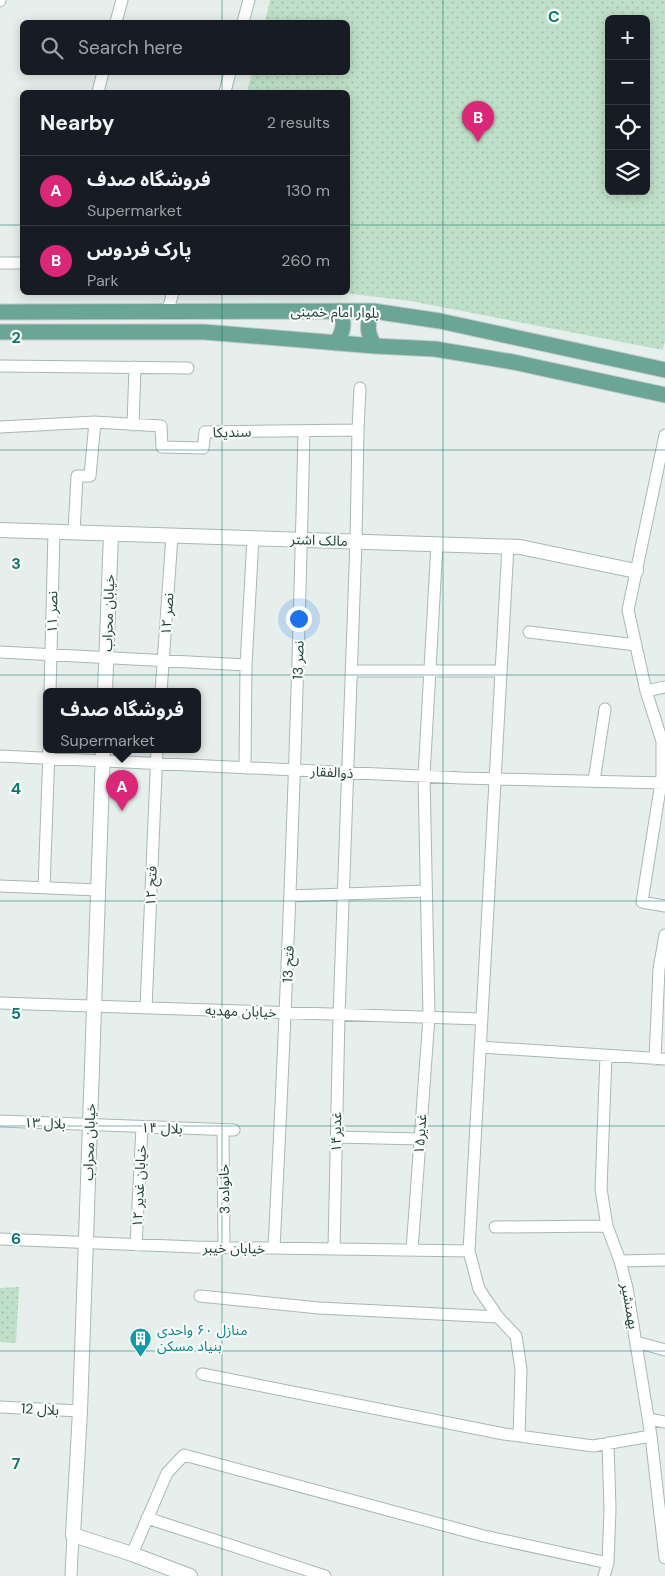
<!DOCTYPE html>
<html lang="en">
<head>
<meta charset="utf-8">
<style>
	body { margin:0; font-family:"DM Sans","Noto Sans Arabic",sans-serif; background:#20242c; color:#f1f3f6 }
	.controls { position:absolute; right:15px; top:15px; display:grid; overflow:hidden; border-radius:8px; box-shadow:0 2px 12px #0003 }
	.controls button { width:45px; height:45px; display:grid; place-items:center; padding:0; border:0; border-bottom:1px solid #363941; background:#171b24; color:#f1f3f6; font:25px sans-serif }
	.you { position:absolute; left:298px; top:618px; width:18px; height:18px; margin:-12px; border:4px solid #fff; border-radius:50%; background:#1a73e8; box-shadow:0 0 0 8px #1a73e833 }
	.badge { display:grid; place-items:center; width:32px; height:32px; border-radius:50%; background:#db2777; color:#fff; font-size:16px; font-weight:700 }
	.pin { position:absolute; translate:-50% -41px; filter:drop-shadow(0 1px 2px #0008) }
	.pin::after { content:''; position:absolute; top:26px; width:18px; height:15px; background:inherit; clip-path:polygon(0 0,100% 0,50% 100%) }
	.popup { position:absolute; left:43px; top:688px; width:158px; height:65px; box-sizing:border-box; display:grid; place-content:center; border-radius:8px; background:#171b24; filter:drop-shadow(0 1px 4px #0005); font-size:16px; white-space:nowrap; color:#9ea1a6 }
	.popup b { font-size:19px; color:#f1f3f6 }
	.popup::after { content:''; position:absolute; left:50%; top:100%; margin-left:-10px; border:10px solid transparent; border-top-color:#171b24 }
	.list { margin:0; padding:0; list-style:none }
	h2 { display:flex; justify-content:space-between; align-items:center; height:65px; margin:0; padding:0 20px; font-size:21px }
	h2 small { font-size:16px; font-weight:400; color:#9ea1a6 }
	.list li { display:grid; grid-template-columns:32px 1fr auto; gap:15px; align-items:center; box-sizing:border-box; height:70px; padding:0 20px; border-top:1px solid #363941 }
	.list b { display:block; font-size:19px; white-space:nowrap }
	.list p { margin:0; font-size:16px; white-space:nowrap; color:#9ea1a6 }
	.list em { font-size:16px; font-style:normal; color:#9ea1a6 }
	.icon { flex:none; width:28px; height:28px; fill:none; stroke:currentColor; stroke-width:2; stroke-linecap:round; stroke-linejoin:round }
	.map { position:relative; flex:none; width:665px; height:1576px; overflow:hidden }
	.search { position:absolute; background:#171b24; box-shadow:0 2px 12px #0003; left:20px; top:20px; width:330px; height:55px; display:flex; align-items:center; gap:12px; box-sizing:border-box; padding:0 18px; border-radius:8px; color:#9ea1a6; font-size:19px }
	.panel { position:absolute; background:#171b24; box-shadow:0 2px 12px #0003; left:20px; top:90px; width:330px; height:205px; border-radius:8px }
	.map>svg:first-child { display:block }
</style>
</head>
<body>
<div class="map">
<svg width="665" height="1576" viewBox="0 0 665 1576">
	<defs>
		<pattern id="park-dots" width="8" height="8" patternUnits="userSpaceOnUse" patternTransform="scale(1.25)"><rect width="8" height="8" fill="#bfe0c8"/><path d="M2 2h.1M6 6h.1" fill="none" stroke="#a4c1ad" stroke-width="1.8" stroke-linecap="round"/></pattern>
	</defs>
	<rect width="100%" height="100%" fill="#e6efeb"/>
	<path fill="url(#park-dots)" fill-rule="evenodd" d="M270,0H665V341L663,350L410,301L345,293L348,292V92H247L252,73L348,72V22H265ZM609,19H646V191H609Z
		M19,1287L16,1343L0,1342V1288Z"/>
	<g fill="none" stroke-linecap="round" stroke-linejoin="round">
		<defs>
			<path id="minor" d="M0,1V0
				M116,22L122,0
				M243,22L249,0
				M98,92L103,72
				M225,92L230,72
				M0,263H22
				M168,310L173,292
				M0,366L188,368
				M133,425L135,367
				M0,427L95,422L161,426L162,447L203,448L205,432L358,430L356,541L339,1015L334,1249
				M358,430L360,388
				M665,435L628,610L646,691L662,741V776L642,902L665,906
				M74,532L77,476H90L95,422
				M508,546L469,1251L479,1289L498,1317L516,1336L521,1369L519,1436
				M529,632L636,645
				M0,652L246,665
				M352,671H501
				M646,691L665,687
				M50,692L54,532
				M161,692L172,536
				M0,756L462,778L665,783
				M245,768L246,665L253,538
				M594,781L605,709
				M0,886L98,890
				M44,888L49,750
				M290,896L426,891
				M0,1003L481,1019
				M146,1008L157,750
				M480,1047L665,1059
				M606,1056L601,1189L607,1226L620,1261L627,1288L651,1436L665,1558
				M655,1059L659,969L665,935
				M0,1121L234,1130
				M223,1130L224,1248
				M336,1137L420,1139
				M495,1227L607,1226
				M0,1239L195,1247L469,1251
				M136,1245L142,1127
				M274,1248C288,976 298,703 304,431
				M412,1250L429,1017L424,776L437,544
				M620,1261L665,1260
				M200,1296L319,1308L498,1317
				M636,1342L665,1350
				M202,1374L504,1434L593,1446L651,1436
				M0,1407L80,1411
				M649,1419L665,1422
				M147,1518L325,1576
				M132,1554L167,1473L184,1455L484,1536L608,1563
				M71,1576L73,1535
				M604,1576L608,1563L610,1509L608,1443"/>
			<path id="tertiary" d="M0,530L520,547L636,571
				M105,692L111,534
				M103,750L80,1411L73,1535L132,1554L190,1576"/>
			<path id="primary" d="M373,311C366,324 367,334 375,346
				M0,312L373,311L440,321L665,370
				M0,332H204L375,346L435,349L513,362L665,395
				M336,343C343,332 346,323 339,311"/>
		</defs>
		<use href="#minor" stroke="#a8b8b2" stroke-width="13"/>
		<use href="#tertiary" stroke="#a8b8b2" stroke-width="16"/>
		<use href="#primary" stroke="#c2cac8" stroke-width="17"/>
		<use href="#minor" stroke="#fff" stroke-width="11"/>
		<use href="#tertiary" stroke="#fff" stroke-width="14"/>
		<use href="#primary" stroke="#6aa596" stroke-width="15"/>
	</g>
	<path fill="none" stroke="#0f766e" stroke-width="1" stroke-opacity="0.55" d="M222,0V22M443,0V1576M222,72V92M0,225H22M348,225H665M222,292V1576M0,450H665M0,675H665M0,901H665M0,1126H665M0,1351H665"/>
	<defs>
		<symbol id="building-pin" viewBox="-11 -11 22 30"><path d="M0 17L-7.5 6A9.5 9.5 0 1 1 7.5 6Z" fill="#0f9aa8" stroke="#f7fbf9"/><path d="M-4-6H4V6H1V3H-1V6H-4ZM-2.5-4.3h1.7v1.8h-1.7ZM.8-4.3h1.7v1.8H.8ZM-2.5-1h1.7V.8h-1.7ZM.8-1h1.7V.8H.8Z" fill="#fff"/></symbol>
	</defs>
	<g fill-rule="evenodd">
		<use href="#building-pin" x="128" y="1326" width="25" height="34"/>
	</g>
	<g text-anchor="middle" stroke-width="4.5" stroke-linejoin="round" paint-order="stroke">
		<g font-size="14" fill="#24423a" stroke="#f7fbf9">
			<text transform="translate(335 312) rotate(1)" y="5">بلوار امام خمینی</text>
			<text transform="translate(232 432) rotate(-1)" y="5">سندیکا</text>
			<text transform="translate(319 540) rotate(2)" y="5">مالک اشتر</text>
			<text transform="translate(52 612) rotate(-89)" y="5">نصر ۱۱</text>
			<text transform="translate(108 613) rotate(-88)" y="5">خیابان محراب</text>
			<text transform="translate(167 614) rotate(-86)" y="5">نصر ۱۲</text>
			<text transform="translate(298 660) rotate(-88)" y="5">نصر 13</text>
			<text transform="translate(332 772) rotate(3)" y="5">ذوالفقار</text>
			<text transform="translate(151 886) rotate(-88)" y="5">فتح ۱۲</text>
			<text transform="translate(288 964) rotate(-88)" y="5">فتح 13</text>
			<text transform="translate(241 1011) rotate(2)" y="5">خیابان مهدیه</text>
			<text transform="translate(45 1123) rotate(2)" y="5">بلال ۱۳</text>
			<text transform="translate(162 1128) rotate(2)" y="5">بلال ۱۴</text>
			<text transform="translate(336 1132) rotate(-89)" y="5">غدیر۱۴</text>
			<text transform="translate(420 1134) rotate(-86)" y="5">غدیر۱۵</text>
			<text transform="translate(89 1142) rotate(-88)" y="5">خیابان محراب</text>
			<text transform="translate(139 1186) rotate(-87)" y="5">خیابان غدیر ۱۲</text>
			<text transform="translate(224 1189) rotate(-91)" y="5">خانواده 3</text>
			<text transform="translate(234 1248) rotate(1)" y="5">خیابان خیبر</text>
			<text transform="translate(630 1306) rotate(80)" y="5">بهمنشیر</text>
			<text transform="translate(40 1409) rotate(3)" y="5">بلال 12</text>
		</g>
		<g font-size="14" fill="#0d838f" stroke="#f7fbf9" text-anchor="start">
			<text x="157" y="1335">منازل ۶۰ واحدی<tspan x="157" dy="16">بنیاد مسکن</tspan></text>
		</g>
	</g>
	<g font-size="16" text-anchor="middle" font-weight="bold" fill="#0f766e" stroke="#f7fbf9" stroke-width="4.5" stroke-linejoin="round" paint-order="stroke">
		<text x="554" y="22">C</text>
		<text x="16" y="343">2</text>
		<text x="16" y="569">3</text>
		<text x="16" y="794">4</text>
		<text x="16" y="1019">5</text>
		<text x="16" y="1244">6</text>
		<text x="16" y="1469">7</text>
	</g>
</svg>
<div class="controls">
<button>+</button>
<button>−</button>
<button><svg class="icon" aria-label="locate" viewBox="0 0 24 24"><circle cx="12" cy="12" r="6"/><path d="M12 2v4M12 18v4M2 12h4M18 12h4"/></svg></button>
<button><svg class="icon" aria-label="layers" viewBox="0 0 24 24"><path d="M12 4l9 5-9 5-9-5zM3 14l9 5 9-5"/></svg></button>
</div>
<div class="you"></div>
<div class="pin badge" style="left:122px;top:811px">A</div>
<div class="popup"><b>فروشگاه صدف</b>Supermarket</div>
<div class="pin badge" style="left:478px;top:142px">B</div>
<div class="search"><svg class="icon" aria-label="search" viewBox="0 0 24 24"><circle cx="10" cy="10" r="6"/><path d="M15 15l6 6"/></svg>Search here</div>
<section class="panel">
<h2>Nearby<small>2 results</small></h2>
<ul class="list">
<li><span class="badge">A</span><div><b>فروشگاه صدف</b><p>Supermarket</p></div><em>130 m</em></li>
<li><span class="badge">B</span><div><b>پارک فردوس</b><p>Park</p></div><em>260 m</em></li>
</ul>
</section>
</div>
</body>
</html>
